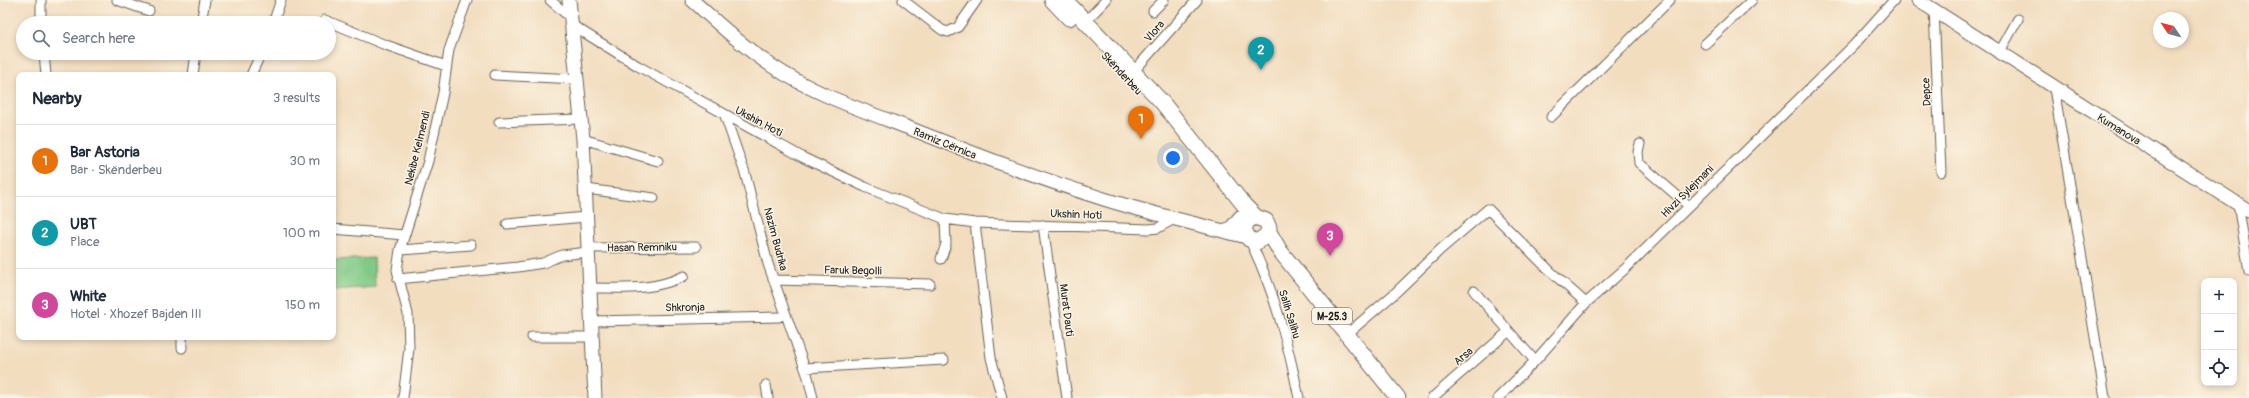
<!DOCTYPE html>
<html lang="en">
<head>
<meta charset="utf-8">
<style>
	body { margin:0; font-family:Pangolin,sans-serif; background:#f2f2f3; color:#1f2937 }
	.controls { position:absolute; right:12px; bottom:12px; display:grid; overflow:hidden; border-radius:8px; box-shadow:0 2px 6px #0003 }
	.controls button { width:36px; height:36px; display:grid; place-items:center; padding:0; border:0; border-bottom:1px solid #e0e1e3; background:#fff; color:#1f2937; font:20px sans-serif }
	.compass { position:absolute; left:2153px; top:12px; width:36px; height:36px; border-radius:50%; background:#fff; box-shadow:0 2px 6px #0003; rotate:305deg }
	.you { position:absolute; left:1173px; top:158px; width:14px; height:14px; margin:-10px; border:3px solid #fff; border-radius:50%; background:#1a73e8; box-shadow:0 0 0 6px #1a73e833 }
	.badge { display:grid; place-items:center; width:26px; height:26px; border-radius:50%; background:#d1495b; color:#fff; font-size:13px; font-weight:700 }
	.pin { position:absolute; translate:-50% -33px; filter:drop-shadow(0 1px 2px #0008) }
	.pin::after { content:''; position:absolute; top:21px; width:14px; height:12px; background:inherit; clip-path:polygon(0 0,100% 0,50% 100%) }
	.list { margin:0; padding:0; list-style:none }
	h2 { display:flex; justify-content:space-between; align-items:center; height:52px; margin:0; padding:0 16px; font-size:17px }
	h2 small { font-size:13px; font-weight:400; color:#747a83 }
	.list li { display:grid; grid-template-columns:26px 1fr auto; gap:12px; align-items:center; box-sizing:border-box; height:72px; padding:0 16px; border-top:1px solid #e0e1e3 }
	.list b { display:block; font-size:15px; white-space:nowrap }
	.list p { margin:0; font-size:13px; white-space:nowrap; color:#747a83 }
	.list em { font-size:13px; font-style:normal; color:#747a83 }
	.icon { flex:none; width:22px; height:22px; fill:none; stroke:currentColor; stroke-width:2; stroke-linecap:round; stroke-linejoin:round }
	.map { position:relative; flex:none; width:2249px; height:398px; overflow:hidden }
	.search { position:absolute; background:#fff; box-shadow:0 2px 6px #0003; left:16px; top:16px; width:320px; height:44px; display:flex; align-items:center; gap:10px; box-sizing:border-box; padding:0 14px; border-radius:22px; color:#747a83; font-size:15px }
	.panel { position:absolute; background:#fff; box-shadow:0 2px 6px #0003; left:16px; top:72px; width:320px; height:268px; border-radius:8px }
	.map>svg:first-child { display:block }
</style>
</head>
<body>
<div class="map">
<svg width="2249" height="398" viewBox="0 0 2249 398">
	<rect width="100%" height="100%" fill="#fcf5e5"/>
	<filter id="ink" filterUnits="userSpaceOnUse"><feTurbulence type="fractalNoise" baseFrequency=".025" numOctaves="2"/><feDisplacementMap in="SourceGraphic" scale="8" xChannelSelector="R" yChannelSelector="G"/><feConvolveMatrix kernelMatrix="1 2 1 2 8 2 1 2 1" color-interpolation-filters="sRGB"/></filter>
	<filter id="wash" filterUnits="userSpaceOnUse"><feTurbulence type="fractalNoise" baseFrequency=".012" numOctaves="4" result="noise"/><feDisplacementMap in="SourceGraphic" scale="16" xChannelSelector="R" yChannelSelector="G"/><feGaussianBlur stdDeviation="0.9" result="paint"/><feColorMatrix in="noise" values="0 0 0 0 0 0 0 0 0 0 0 0 0 0 0 0 0 1.4 0 .05"/><feComposite in="paint" operator="in"/></filter>
	<g filter="url(#wash)">
		<rect width="100%" height="100%" fill="#f2ddbf"/>
		<path fill="#80c986" stroke="#4e7251" d="M374,258L375,287L333,290V260Z"/>
	</g>
	<g filter="url(#ink)">
		<g fill="none" stroke-linecap="round" stroke-linejoin="round">
			<defs>
				<path id="street" d="M41,0V23
					M117,0L149,11
					M550,0L565,13L571,14
					M903,0L942,30L948,32L958,27L977,0
					M1934,10L1941,172
					M1153,11L1164,0
					M325,20L383,44L446,66
					M1086,21L1106,0
					M201,23L205,0
					M273,23L281,0
					M572,25L638,66L804,158L865,187L945,219L975,223L1149,229L1158,228L1174,219
					M1705,44L1752,0
					M44,53L46,75
					M1999,53L2018,19
					M1134,71L1197,0
					M193,75L196,53
					M251,75L261,53
					M495,75L577,79
					M2054,88L2105,398
					M725,116L745,173L768,264L808,377L813,398
					M1551,117L1670,0
					M499,122L581,119
					M583,139L658,161
					M1640,144L1638,152L1639,163L1689,206
					M586,189L654,198
					M2238,204L2249,271
					M975,223L991,358L1002,398
					M507,224L586,217
					M1043,225L1067,398
					M333,229L404,235
					M1249,239C1274,289 1288,344 1299,398
					M588,248L696,247
					M400,250L471,245
					M941,259L946,244L945,219
					M398,279L518,267L543,263L562,255L588,252
					M775,280L930,284
					M591,288C624,288 653,291 684,276
					M1474,291L1535,361
					M592,321L779,317
					M1347,334L1394,294L1441,249L1488,209L1550,271L1586,303
					M532,337H592
					M182,348V337
					M805,368L944,360
					M766,385L768,398
					M403,398L409,348L408,314L397,270L400,250L428,161L443,93L449,50L467,0
					M1432,398L1509,331
					M1498,398L1535,361L1586,303L1626,268L1853,46L1894,0"/>
				<path id="secondary" d="M569,0L583,139L595,398
					M692,0C718,23 743,47 772,66C814,94 862,110 909,128C974,154 1040,179 1107,200C1153,214 1200,225 1247,237
					M1918,0L2249,211
					M1225,231L1232,227L1240,217"/>
				<path id="primary" d="M1052,0L1069,18
					M1065,0L1161,101L1244,205L1256,217L1266,221L1269,228L1267,235L1257,242L1249,239L1244,230L1247,221L1256,217
					M1269,232L1280,251L1398,398"/>
			</defs>
			<use href="#street" stroke="#676055" stroke-width="11"/>
			<use href="#secondary" stroke="#676055" stroke-width="15"/>
			<use href="#primary" stroke="#676055" stroke-width="17"/>
			<use href="#street" stroke="#fff" stroke-width="9"/>
			<use href="#secondary" stroke="#fff" stroke-width="13"/>
			<use href="#primary" stroke="#fff" stroke-width="15"/>
		</g>
	</g>
	<g text-anchor="middle" stroke-width="3" stroke-linejoin="round" paint-order="stroke">
		<rect fill="#fcf5e5" stroke="#5f5d58" stroke-width="1" x="1312" y="308" width="40" height="16" rx="3"/>
		<g font-size="10" font-weight="bold" fill="#1c1c1c">
			<text x="1332" y="320">M-25.3</text>
		</g>
		<g font-size="11" fill="#1c1c1c" stroke="#fcf5e5">
			<text transform="translate(1154 31) rotate(-49)" y="4">Vlora</text>
			<text transform="translate(1122 73) rotate(47)" y="4">Skënderbeu</text>
			<text transform="translate(1926 92) rotate(-93)" y="4">Depce</text>
			<text transform="translate(759 121) rotate(28)" y="4">Ukshin Hoti</text>
			<text transform="translate(2119 129) rotate(32)" y="4">Kumanova</text>
			<text transform="translate(945 143) rotate(22)" y="4">Ramiz Cërnica</text>
			<text transform="translate(417 148) rotate(-76)" y="4">Nekibe Kelmendi</text>
			<text transform="translate(1687 191) rotate(-45)" y="4">Hivzi Sylejmani</text>
			<text transform="translate(1076 214) rotate(2)" y="4">Ukshin Hoti</text>
			<text transform="translate(776 239) rotate(75)" y="4">Nazim Budrika</text>
			<text transform="translate(642 247) rotate(-1)" y="4">Hasan Remniku</text>
			<text transform="translate(853 270) rotate(1)" y="4">Faruk Begolli</text>
			<text transform="translate(685 307) rotate(-1)" y="4">Shkronja</text>
			<text transform="translate(1067 310) rotate(83)" y="4">Murat Dauti</text>
			<text transform="translate(1290 314) rotate(73)" y="4">Salih Salihu</text>
			<text transform="translate(1463 356) rotate(-41)" y="4">Arsa</text>
		</g>
	</g>
</svg>
<div class="controls">
<button>+</button>
<button>−</button>
<button><svg class="icon" aria-label="locate" viewBox="0 0 24 24"><circle cx="12" cy="12" r="6"/><path d="M12 2v4M12 18v4M2 12h4M18 12h4"/></svg></button>
</div>
<svg class="compass" viewBox="-18 -18 36 36"><path d="M0-13l5 13h-10z" fill="#e53935"/><path d="M0 13l5-13h-10z" fill="#747a83"/></svg>
<div class="you"></div>
<div class="pin badge" style="left:1141px;top:139px;background:#e8710a">1</div>
<div class="pin badge" style="left:1261px;top:70px;background:#0f9aa8">2</div>
<div class="pin badge" style="left:1330px;top:256px;background:#d1479c">3</div>
<div class="search"><svg class="icon" aria-label="search" viewBox="0 0 24 24"><circle cx="10" cy="10" r="6"/><path d="M15 15l6 6"/></svg>Search here</div>
<section class="panel">
<h2>Nearby<small>3 results</small></h2>
<ul class="list">
<li><span class="badge" style="background:#e8710a">1</span><div><b>Bar Astoria</b><p>Bar · Skënderbeu</p></div><em>30 m</em></li>
<li><span class="badge" style="background:#0f9aa8">2</span><div><b>UBT</b><p>Place</p></div><em>100 m</em></li>
<li><span class="badge" style="background:#d1479c">3</span><div><b>White</b><p>Hotel · Xhozef Bajden III</p></div><em>150 m</em></li>
</ul>
</section>
</div>
</body>
</html>
